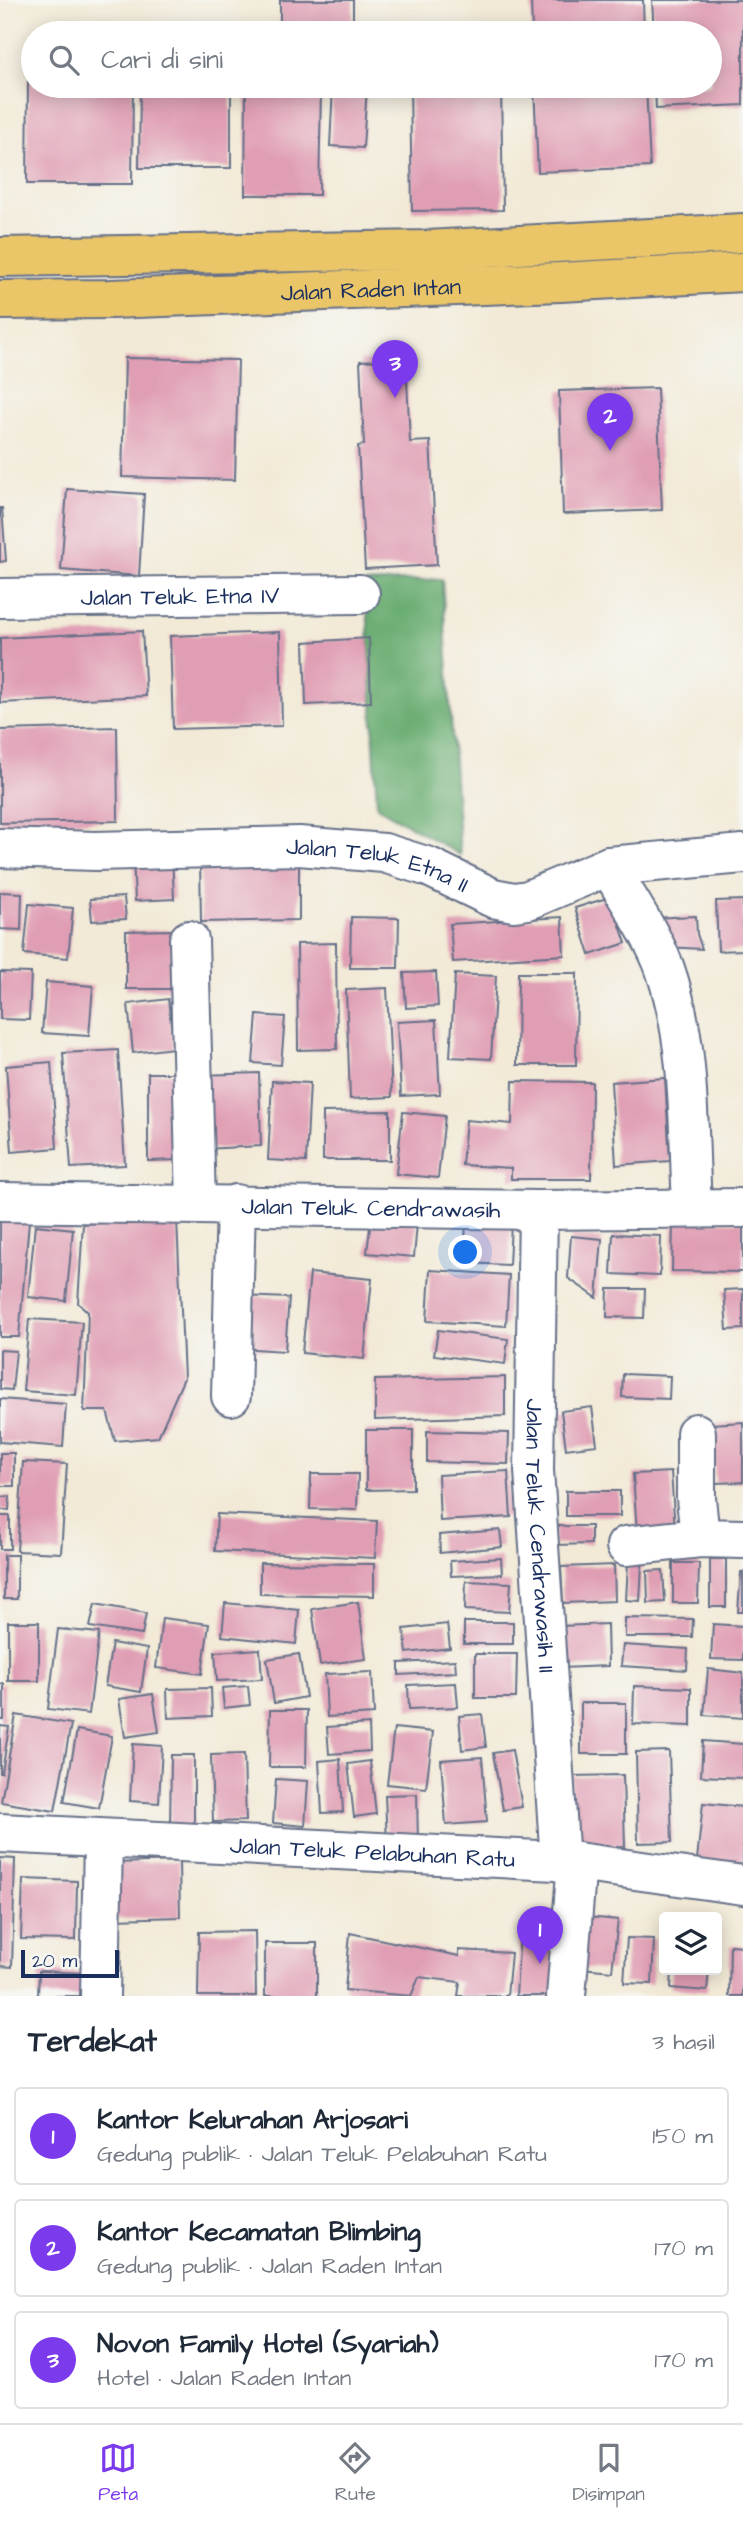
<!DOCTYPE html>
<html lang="id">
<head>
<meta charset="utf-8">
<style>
	body { margin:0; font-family:"Architects Daughter",sans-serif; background:#f6f6f7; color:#1f2937 }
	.controls { position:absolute; right:21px; bottom:21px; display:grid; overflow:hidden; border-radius:7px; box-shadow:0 4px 18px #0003 }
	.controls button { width:63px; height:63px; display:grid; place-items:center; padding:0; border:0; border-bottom:2px solid #e0e1e3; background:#fff; color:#1f2937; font:35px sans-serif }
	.scale { position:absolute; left:21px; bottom:18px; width:98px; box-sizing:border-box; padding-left:7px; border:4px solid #1b2f5e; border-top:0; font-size:19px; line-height:24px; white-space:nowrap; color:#1b2f5e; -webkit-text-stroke:5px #f6f6f2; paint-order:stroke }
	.you { position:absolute; left:466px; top:1253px; width:24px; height:24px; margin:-18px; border:5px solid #fff; border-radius:50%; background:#1a73e8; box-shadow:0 0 0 10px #1a73e833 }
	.badge { display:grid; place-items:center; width:46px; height:46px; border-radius:50%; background:#7c3aed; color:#fff; font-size:23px; font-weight:700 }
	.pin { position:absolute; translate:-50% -58px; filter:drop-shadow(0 2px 4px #0008) }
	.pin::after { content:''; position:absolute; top:37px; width:24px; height:21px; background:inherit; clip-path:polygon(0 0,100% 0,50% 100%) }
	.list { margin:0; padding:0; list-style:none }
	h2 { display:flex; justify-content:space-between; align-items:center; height:91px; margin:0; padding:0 28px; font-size:30px }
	h2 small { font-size:23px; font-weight:400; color:#747a83 }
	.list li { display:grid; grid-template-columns:46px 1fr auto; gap:21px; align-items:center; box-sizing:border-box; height:98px; margin:0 14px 14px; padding:0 14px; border:2px solid #e0e1e3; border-radius:7px }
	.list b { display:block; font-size:26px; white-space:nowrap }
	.list p { margin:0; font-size:23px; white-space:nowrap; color:#747a83 }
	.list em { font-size:23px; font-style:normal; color:#747a83 }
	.icon { flex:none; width:38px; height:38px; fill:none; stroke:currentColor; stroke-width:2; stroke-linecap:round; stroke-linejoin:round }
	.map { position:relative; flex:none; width:743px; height:1996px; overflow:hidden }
	.search { position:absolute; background:#fff; box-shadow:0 4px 18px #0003; left:21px; right:21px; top:21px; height:77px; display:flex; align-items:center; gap:18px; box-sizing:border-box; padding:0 24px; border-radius:38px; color:#747a83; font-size:26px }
	.sheet { height:427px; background:#fff }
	nav { display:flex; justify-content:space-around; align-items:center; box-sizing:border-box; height:98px; border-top:2px solid #e0e1e3; background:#fff; font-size:19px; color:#747a83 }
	nav a { display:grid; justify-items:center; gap:4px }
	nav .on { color:#7c3aed }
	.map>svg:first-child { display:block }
</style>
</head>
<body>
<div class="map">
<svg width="743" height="1996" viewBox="0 0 743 1996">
	<rect width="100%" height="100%" fill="#f6f6f2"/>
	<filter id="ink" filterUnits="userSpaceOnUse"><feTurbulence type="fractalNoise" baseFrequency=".0143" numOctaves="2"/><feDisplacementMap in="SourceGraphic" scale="14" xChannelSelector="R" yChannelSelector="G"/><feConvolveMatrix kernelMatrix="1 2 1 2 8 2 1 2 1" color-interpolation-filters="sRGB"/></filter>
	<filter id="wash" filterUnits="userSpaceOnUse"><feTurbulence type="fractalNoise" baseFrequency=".00686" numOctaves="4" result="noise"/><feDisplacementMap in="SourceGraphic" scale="28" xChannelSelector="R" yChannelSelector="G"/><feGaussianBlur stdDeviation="1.57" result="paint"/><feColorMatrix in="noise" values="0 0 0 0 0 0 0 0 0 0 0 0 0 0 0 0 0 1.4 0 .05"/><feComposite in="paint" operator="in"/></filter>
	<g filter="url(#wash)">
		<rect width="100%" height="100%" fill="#f2ead7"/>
		<path fill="#67ac70" stroke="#416e67" stroke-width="2" d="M442,579L460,855L377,807L366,583Z"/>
		<g id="blocks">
			<path fill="#e09eb4" d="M280,0H353V33H280Z
				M531,0H643L644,33H532Z
				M652,0H743V105L656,109L655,86H710V33H654Z
				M28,81H33V86H133L132,184H27Z
				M140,86H231V168H139Z
				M333,86H367L363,148L330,146Z
				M410,86H501L503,210L412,211Z
				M534,86H646L650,167L538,172Z
				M246,87H321L319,195H245Z
				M125,358L238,360L235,480L122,477Z
				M406,359L410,442L430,441L437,565L365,569L358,446L364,445L360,361Z
				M657,388L662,510L563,514L559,391Z
				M67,489L144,494L139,576L61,570Z
				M0,508H2L6,561L0,562Z
				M142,631L146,696L0,703V638Z
				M280,632L282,726L173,729L170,636Z
				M369,638L371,702L306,705L304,642Z
				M117,727L118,821L0,823V730Z
				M172,854L174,899L135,901L133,856Z
				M299,858V920L201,922L200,860Z
				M0,892L22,893L21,930L0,929Z
				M124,897L126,919L92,921L90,899Z
				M610,897L626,943L590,955L575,908Z
				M743,900V950L718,951L716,901Z
				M29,904L73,908L68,958L24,954Z
				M696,916L697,934L702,949L666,947L651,918Z
				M351,917L399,918L398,968H350Z
				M562,917L564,955L453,962L450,924Z
				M172,930V989H126V931Z
				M336,943L337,1049L298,1050L297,944Z
				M0,972L31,973L29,1020L0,1019Z
				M436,972L438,1006L406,1008L404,973Z
				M518,973H577L576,1065H517Z
				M455,974L496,976L491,1059L450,1057Z
				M46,982L93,986L89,1036L42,1033Z
				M387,988L392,1097L350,1099L346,990Z
				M168,999L174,1048L133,1053L128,1004Z
				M257,1015L285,1017L281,1065L253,1063Z
				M436,1020L440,1094L401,1096L397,1022Z
				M118,1050L125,1165L71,1168L63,1053Z
				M51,1062L57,1148L12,1152L6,1066Z
				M148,1073H181L182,1160L148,1161Z
				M259,1073L261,1146L204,1149L202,1075Z
				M665,1078L670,1161L616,1165L611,1082Z
				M272,1081L310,1083L306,1162L268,1160Z
				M513,1081L592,1082L591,1179H511V1168L462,1165L466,1120L512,1124Z
				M390,1111V1160H323V1112Z
				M403,1112L445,1116L438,1178L396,1174Z
				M30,1210L19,1337H0V1212Z
				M177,1219L184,1378L158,1437L115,1441L107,1411H84L88,1312L78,1303L83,1224Z
				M371,1219L417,1224L414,1257L367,1253Z
				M466,1221L511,1223L509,1265L464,1263Z
				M673,1221L743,1222V1272L672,1271Z
				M35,1225L73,1229L66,1301L28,1297Z
				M613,1234L661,1236L660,1276L611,1274Z
				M571,1236L602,1239L597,1298L568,1278Z
				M430,1270L509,1275L506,1326L427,1321Z
				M310,1273L372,1279L364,1359L302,1353Z
				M608,1289H645L644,1318L607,1317Z
				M743,1289V1329L727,1330L724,1290Z
				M240,1296L289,1298L285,1351L236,1348Z
				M29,1319L82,1322L76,1395L23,1391Z
				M438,1330L508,1339L505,1364L434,1355Z
				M0,1350L16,1351L12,1390L0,1389Z
				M623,1374L670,1376L669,1399L622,1397Z
				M505,1377V1416L375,1420V1380Z
				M0,1399L66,1404L63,1447L0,1442Z
				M592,1407L597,1445L566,1449L561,1411Z
				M743,1422V1482L715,1483L712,1424Z
				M366,1430H413V1489L366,1490Z
				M427,1431L509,1433L508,1464L427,1462Z
				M0,1453H14V1486H0Z
				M23,1462L67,1464L61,1553L17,1551Z
				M508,1471L511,1517L440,1521L438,1475Z
				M671,1472L675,1530L637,1533L633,1474Z
				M311,1474H358L357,1510L310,1509Z
				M566,1491H620V1516H566Z
				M10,1496L9,1510H0V1497Z
				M217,1514L377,1521L375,1558L215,1551Z
				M0,1516H10V1549H0Z
				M554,1526H591V1544L554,1545Z
				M500,1530L502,1547L440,1553L439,1535Z
				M4,1555H17V1599H4Z
				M501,1558L502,1574L451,1576L450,1561Z
				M710,1559H726V1607H710Z
				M260,1563L374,1564V1596L260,1594Z
				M628,1563L642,1564L640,1601L626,1600Z
				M673,1563H699L698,1603H673Z
				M614,1565L615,1601L563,1603L561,1567Z
				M663,1570L665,1602L648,1603L647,1571Z
				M741,1572H743V1612H738Z
				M466,1581L511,1583L509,1612L465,1610Z
				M358,1602L366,1659L320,1665L312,1609Z
				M225,1603L299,1610L296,1644L222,1636Z
				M95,1604L146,1613L142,1635L90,1627Z
				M162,1618L209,1624L202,1674L156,1668Z
				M625,1618L693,1619L692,1637H625Z
				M8,1622H39V1681H8Z
				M464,1622H513V1644H464Z
				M447,1624L450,1648L407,1653L404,1629Z
				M607,1624L608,1666L561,1668L559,1626Z
				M713,1624L743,1626V1660L711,1659Z
				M58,1629L99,1633L89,1714L48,1709Z
				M112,1643L147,1649L141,1692L105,1686Z
				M623,1645L688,1649L687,1670L621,1666Z
				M260,1649L262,1679L217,1681L215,1652Z
				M299,1654L306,1697L274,1703L267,1659Z
				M475,1654H517L516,1698H475Z
				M455,1660L456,1672L399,1675V1663Z
				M708,1669L743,1673V1718L704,1715Z
				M372,1672L374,1714L327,1717L325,1674Z
				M456,1683L458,1707L409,1709L408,1685Z
				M0,1684H4V1720H0Z
				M248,1686L250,1705L224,1708L222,1688Z
				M634,1686L691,1688V1726L633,1724Z
				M211,1688L212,1716L168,1718L167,1689Z
				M153,1694L159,1732L125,1737L119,1699Z
				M581,1703H626V1754H581Z
				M270,1710H307L306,1767H269Z
				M482,1714L486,1747L462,1750L459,1716Z
				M16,1715L71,1724L55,1811L1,1802Z
				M369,1724L370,1751L329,1754L327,1727Z
				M0,1726L9,1727L2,1773H0Z
				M394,1728L433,1732L426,1788L387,1784Z
				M77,1730L112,1736L99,1808L64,1802Z
				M703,1741L743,1744V1778L701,1776Z
				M133,1744L162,1746L159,1803L130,1801Z
				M512,1750L522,1807L503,1810L493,1753Z
				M669,1751L672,1842L638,1843L636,1752Z
				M244,1754L246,1821L213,1822L211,1755Z
				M171,1755H194V1832L170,1831Z
				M482,1757L487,1822L446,1825L441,1760Z
				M340,1759L343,1812L322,1813L319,1761Z
				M370,1761L376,1814L354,1817L348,1764Z
				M623,1775L625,1847L572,1848L571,1776Z
				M276,1779L308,1781L305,1826L273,1823Z
				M417,1794L418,1843L387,1844L385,1795Z
				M703,1803L743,1807V1865L697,1860Z
				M0,1858L15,1859L12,1967L0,1966Z
				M179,1861L180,1917L115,1919L114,1863Z
				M23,1879L77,1881L76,1940L21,1939Z
				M587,1917L618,1920L612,1971L582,1968Z
				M255,1931L256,1996H198L199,1932Z
				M520,1931L565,1933L559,1996H516Z
				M350,1933L459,1956V1950L511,1953L507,1996H458L460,1982L419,1977L411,1996L345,1990Z
				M627,1938L654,1939L652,1984L624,1983Z
				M265,1943H317V1996H265Z
				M730,1945L743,1946V1996H729Z
				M672,1970H709L707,1991L671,1988Z
				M39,1971L85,1973L84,1996H38Z"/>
		</g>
	</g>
	<g filter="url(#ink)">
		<use href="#blocks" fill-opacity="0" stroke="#667088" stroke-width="2"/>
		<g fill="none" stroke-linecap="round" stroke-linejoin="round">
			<defs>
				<g id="minor">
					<path id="s1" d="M0,598L360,594"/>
					<path id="s2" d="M0,848L95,851L299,846L384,853L429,867L493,898L514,902L528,900L609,866L743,854"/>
					<path d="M609,866C627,899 652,933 665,969C691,1044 688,1129 692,1208"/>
					<path d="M189,940L196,1204"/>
					<path id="s3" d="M0,1202L538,1210L743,1208"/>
					<path id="s4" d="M538,1210L534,1470L560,1862"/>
					<path d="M231,1396L236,1204"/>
					<path d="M696,1433V1498L700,1538"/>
					<path d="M626,1546L700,1538L743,1539"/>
					<path id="s5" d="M0,1833L577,1862L743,1885"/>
					<path d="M100,1996L103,1839"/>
					<path d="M566,1996L577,1862"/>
				</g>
				<g id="highway">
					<path d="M0,257L427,250L743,233"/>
					<path id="s6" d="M0,300L110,299L561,282L743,272"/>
				</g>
			</defs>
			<use href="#minor" stroke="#667088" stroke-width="42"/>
			<use href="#highway" stroke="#667088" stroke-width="42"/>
			<use href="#minor" stroke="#fff" stroke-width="38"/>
			<use href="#highway" stroke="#ebc669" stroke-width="38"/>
		</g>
	</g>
	<g text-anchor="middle" stroke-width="5" stroke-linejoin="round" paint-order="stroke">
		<g font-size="23" fill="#1b2f5e" stroke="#f6f6f2">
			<text dy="8" stroke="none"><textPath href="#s6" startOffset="371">Jalan Raden Intan</textPath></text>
			<text dy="8" stroke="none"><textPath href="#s1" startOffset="180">Jalan Teluk Etna IV</textPath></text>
			<text dy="8" stroke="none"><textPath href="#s2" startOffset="380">Jalan Teluk Etna II</textPath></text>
			<text dy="8" stroke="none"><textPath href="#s3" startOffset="371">Jalan Teluk Cendrawasih</textPath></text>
			<text dy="8" stroke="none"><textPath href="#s4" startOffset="326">Jalan Teluk Cendrawasih II</textPath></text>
			<text dy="8" stroke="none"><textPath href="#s5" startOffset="373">Jalan Teluk Pelabuhan Ratu</textPath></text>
		</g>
	</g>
</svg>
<div class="controls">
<button><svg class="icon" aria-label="layers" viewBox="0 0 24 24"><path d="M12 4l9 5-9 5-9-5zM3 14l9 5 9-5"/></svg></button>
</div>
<div class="scale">20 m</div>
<div class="you"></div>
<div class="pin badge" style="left:540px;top:1964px">1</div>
<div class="pin badge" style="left:610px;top:451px">2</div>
<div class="pin badge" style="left:395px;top:398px">3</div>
<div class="search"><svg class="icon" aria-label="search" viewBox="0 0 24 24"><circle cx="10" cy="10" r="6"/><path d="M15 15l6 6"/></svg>Cari di sini</div>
</div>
<section class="sheet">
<h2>Terdekat<small>3 hasil</small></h2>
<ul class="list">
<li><span class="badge">1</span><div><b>Kantor Kelurahan Arjosari</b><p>Gedung publik · Jalan Teluk Pelabuhan Ratu</p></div><em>150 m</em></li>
<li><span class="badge">2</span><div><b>Kantor Kecamatan Blimbing</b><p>Gedung publik · Jalan Raden Intan</p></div><em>170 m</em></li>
<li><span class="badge">3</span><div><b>Novon Family Hotel (Syariah)</b><p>Hotel · Jalan Raden Intan</p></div><em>170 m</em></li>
</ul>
</section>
<nav>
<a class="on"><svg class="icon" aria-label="map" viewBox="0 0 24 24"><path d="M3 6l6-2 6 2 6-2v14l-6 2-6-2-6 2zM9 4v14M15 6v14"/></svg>Peta</a>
<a><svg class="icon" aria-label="directions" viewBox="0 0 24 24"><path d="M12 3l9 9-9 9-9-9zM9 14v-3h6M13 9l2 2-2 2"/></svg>Rute</a>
<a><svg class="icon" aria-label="saved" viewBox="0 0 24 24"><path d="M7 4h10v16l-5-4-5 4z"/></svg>Disimpan</a>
</nav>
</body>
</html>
